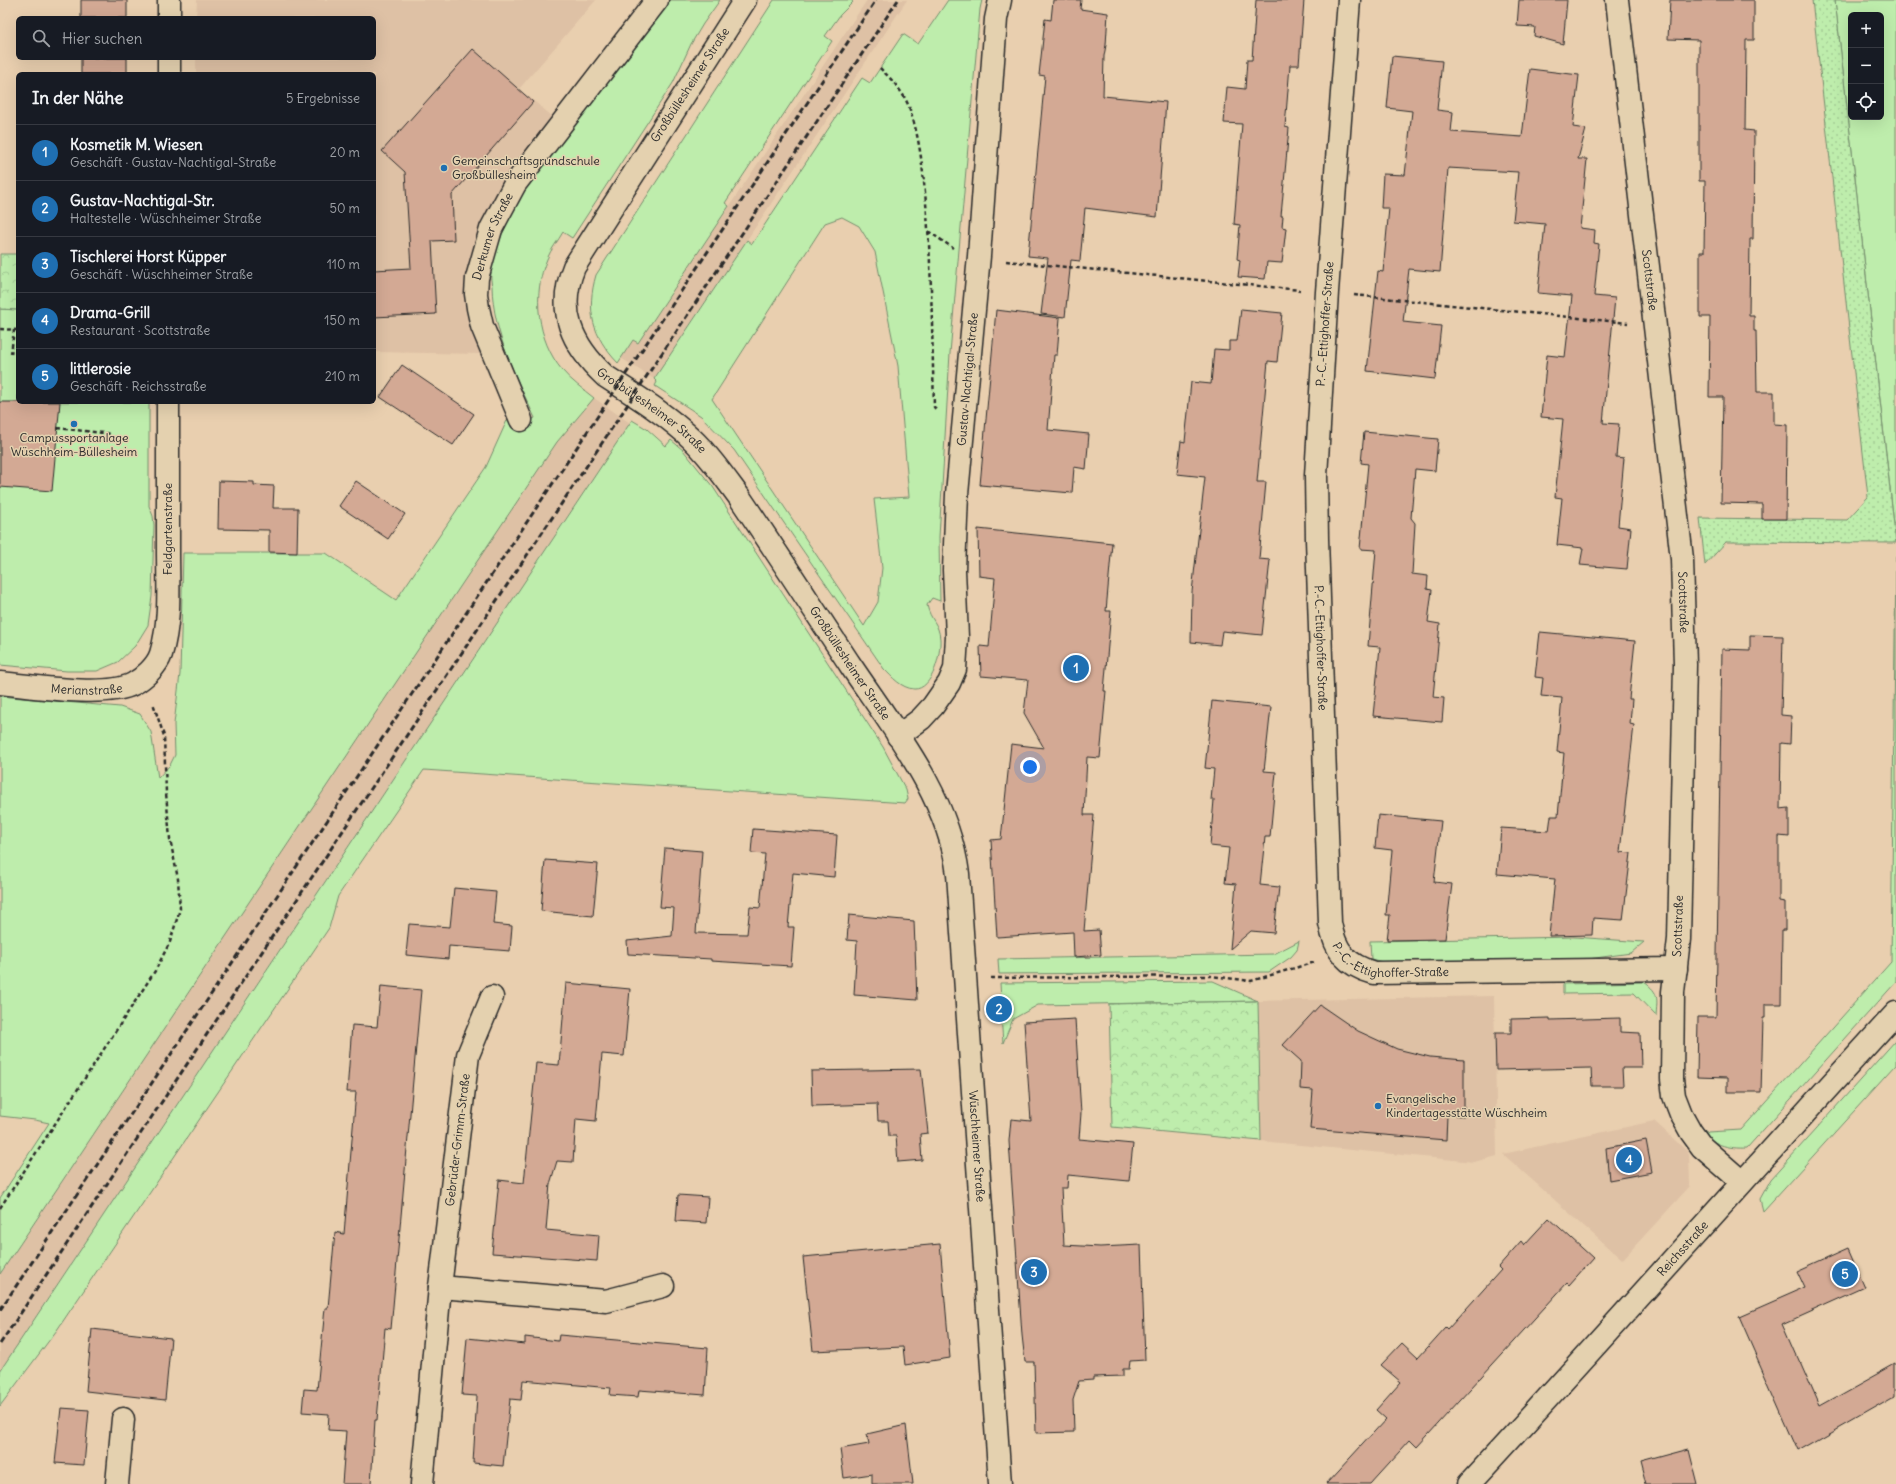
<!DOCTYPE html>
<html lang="de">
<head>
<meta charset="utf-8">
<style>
	body { margin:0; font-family:Delius,sans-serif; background:#242831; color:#f1f3f6 }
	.controls { position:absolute; right:12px; top:12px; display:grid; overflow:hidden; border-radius:6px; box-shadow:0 4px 16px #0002 }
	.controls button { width:36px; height:36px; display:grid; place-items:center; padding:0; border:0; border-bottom:1px solid #363941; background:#171b24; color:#f1f3f6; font:20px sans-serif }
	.you { position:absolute; left:1030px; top:767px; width:14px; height:14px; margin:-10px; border:3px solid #fff; border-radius:50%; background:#1a73e8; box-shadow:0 0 0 6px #1a73e833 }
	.badge { display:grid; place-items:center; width:26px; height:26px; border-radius:50%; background:#1f6fb2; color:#fff; font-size:13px; font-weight:700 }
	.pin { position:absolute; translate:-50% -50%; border:2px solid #fff; box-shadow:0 1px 4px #0006 }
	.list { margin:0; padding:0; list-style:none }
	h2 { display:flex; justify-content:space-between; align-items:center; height:52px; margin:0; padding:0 16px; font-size:17px }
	h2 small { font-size:13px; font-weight:400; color:#9ea1a6 }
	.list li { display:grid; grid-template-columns:26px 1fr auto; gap:12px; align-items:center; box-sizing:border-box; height:56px; padding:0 16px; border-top:1px solid #363941 }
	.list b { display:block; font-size:15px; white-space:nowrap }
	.list p { margin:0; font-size:13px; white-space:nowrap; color:#9ea1a6 }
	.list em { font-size:13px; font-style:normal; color:#9ea1a6 }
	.icon { flex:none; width:22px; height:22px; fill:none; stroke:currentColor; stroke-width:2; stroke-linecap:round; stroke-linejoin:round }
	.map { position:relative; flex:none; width:1896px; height:1484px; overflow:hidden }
	.search { position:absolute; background:#171b24; box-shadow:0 4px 16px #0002; left:16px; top:16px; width:360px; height:44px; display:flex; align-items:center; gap:10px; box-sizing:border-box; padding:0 14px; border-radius:6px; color:#9ea1a6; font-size:15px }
	.panel { position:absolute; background:#171b24; box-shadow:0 4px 16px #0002; left:16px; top:72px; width:360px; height:332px; border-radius:6px }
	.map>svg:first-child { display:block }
</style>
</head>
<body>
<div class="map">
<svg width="1896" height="1484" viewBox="0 0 1896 1484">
	<defs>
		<pattern id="park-crowns" width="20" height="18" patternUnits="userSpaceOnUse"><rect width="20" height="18" fill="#beedac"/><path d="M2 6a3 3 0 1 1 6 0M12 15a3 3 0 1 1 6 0" fill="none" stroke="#a3cb94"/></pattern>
		<pattern id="garden-dots" width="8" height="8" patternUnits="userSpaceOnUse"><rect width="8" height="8" fill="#beedac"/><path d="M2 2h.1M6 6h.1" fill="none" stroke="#a3cb94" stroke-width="1.8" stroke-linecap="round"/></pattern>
	</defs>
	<rect width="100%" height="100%" fill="#e9cfaf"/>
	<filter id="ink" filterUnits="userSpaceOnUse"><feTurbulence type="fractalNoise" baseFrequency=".025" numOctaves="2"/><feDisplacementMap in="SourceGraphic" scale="8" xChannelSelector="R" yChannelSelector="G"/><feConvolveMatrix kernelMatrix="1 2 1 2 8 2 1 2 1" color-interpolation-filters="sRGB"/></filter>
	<g filter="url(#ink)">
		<path fill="#dec1a5" d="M197,0H596L519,89L552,116L499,188L488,213L483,354L374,352V74H196V58H374V18H196Z
			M867,0H907L654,379L649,376L621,358L633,340L638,343Z
			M594,398L630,423L0,1371V1274L557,442Z
			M1494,996L1497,1156L1474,1162L1261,1141L1258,1001Z
			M1654,1121L1689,1153L1690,1186L1622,1260L1503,1154Z"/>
		<path fill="#beedac" stroke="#748c6c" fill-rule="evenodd" d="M670,0H720L703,24L691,44L673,83L572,238L563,232C558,241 551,249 547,259C532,294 537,340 562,370C571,381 583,389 594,398L557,442L0,1274V1198L49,1123L35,1120L0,1116V696L120,707L140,714L151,732L158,778L170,765L175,755L174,724L180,674L183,553H326L396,600L486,467L509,416L516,428L535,418C516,377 493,333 492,286C491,281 490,274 492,268C499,232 518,200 538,170Z
			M774,0H851L853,2L840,15L825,36L832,41L725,203L729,206L638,343L633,340L618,363C592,336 586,310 596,275Z
			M948,0H982L980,9L950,353L939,537L940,601L932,598L927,605C930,620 939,623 940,639C941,653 933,690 914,689C901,688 892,677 884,669L734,450L701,416L655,386L657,382L654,379L747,240L752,244L862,78L870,83L903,34L918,44ZM842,217L859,226L875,252L898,366L909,497L874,499L882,568L878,602L864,626L712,399L825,223Z
			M1835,0H1896V542L1891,497ZM1851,15H1881V117H1851Z
			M0,309L18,310V402H149V506L153,516L154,525L152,596L148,625L135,646L118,662L97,671H67L0,665Z
			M632,420L647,429L666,446L671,440L683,450L713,487L883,747L906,790L908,799L905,803L424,770L338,896L329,928L57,1330L0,1406V1371Z
			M1896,557V982L1747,1148C1729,1149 1709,1145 1701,1127L1708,1132L1741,1130L1891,962Z
			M1574,937L1644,942L1631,953L1588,959L1383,962L1371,959L1370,941Z
			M1299,941L1297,950L1291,957L1269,972L999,974L998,959L1274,954Z
			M1213,981L1258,1001L1038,1005L1013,1019L1003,1043L1001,1016L1008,1015L1007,1001L1001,1000L1000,983Z
			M1644,982C1660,993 1657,999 1656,1016L1634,993L1563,994V984Z
			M1896,1040V1065L1763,1211L1760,1199L1771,1179Z"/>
		<path fill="url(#park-crowns)" stroke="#748c6c" d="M0,254H18V310L0,309Z
			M1258,1001L1261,1141L1112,1127L1109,1004Z"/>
		<path fill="url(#garden-dots)" stroke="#748c6c" d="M1812,0H1835L1896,543L1726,542L1705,565L1700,518L1847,520L1868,497Z"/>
		<path fill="#d3a994" stroke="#2b2b2b" d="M81,0H127V18H81Z
			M1053,0H1081L1080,9L1108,13L1106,45L1104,56L1103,96L1166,102L1157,217L1085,208L1080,261L1071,260L1065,317L1041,314L1048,258L1028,256L1045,76L1039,75L1042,48L1045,19L1051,20Z
			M1256,0H1304L1299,65H1290L1285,127L1289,128L1281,216H1283L1282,227L1286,228L1282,263L1267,262L1265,279L1238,277L1240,260L1237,259L1240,225L1234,224L1242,124L1224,123L1227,87L1245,89L1247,60H1252Z
			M1519,0H1567L1563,44L1534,36L1535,27L1517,26Z
			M1670,0H1754V40H1746L1745,130L1754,131L1753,239H1750L1749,316H1754V331H1756L1757,392H1774V424L1787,425L1786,519H1762V504L1721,503L1723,397H1709L1710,317H1700V252H1704L1705,181H1699V40L1668,39Z
			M473,49L533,102L452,195L454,240L432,241L436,314L374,317V270L411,268L405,172L382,151Z
			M1392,56L1442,61L1437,110L1453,112L1451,132L1522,137L1530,69L1579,75L1573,127L1586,129L1578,159H1587L1580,228L1595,230L1594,243L1599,244L1594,296L1615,298L1603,423L1619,424L1616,457L1624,458L1618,526L1631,528L1627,569L1580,565L1583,548L1557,545L1562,498L1555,497L1563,419L1541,417L1547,355L1565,357L1572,296L1538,293L1545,224L1513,221L1518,172L1448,168L1440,272L1409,269L1403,322L1441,326L1435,379L1367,371L1378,271L1383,272L1389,208H1381L1383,174L1405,175L1412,111L1387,108Z
			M81,58H127V74H81Z
			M1241,309L1282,313L1277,362L1268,361L1257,482H1266L1259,559L1270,560L1262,635L1222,631L1220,645L1191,642L1192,592L1205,477L1177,474L1181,441L1185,442L1191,382L1211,384L1214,349L1229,350V341H1237Z
			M996,310L1060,318L1057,355H1054L1048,430L1089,434L1086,469L1074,467L1072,493L980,485Z
			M402,365L474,414L453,445L380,397Z
			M0,402H60L52,491L0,487Z
			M1364,432L1438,439L1435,471L1415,469L1411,518L1415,523L1412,574L1428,576L1427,589L1432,590L1428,622L1440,624L1433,697L1444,698L1442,722L1373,716L1380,647L1368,646L1376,550L1360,549L1368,464L1361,463Z
			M219,481L254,482V485L274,486L273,508H298L297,553L269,552V530L218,529Z
			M356,481L405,514L388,539L339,506Z
			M978,529L1112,543L1106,611H1111L1104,691H1106L1100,758L1087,757L1084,815H1094L1084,931L1099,930L1101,955L1074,957L1073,932L997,937L991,840L1001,839L1011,744L1044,748L1024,713L1028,680L981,676L980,646L989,647L995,578L979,576Z
			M1540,632L1635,641L1629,699H1632L1630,724L1634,725L1620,852L1631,853L1623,920L1593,918L1592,935L1549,936L1555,879L1497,874L1501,828L1549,831L1551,816H1558L1564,753L1557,752L1562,698L1541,696L1543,678L1535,677Z
			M1750,635L1783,636L1781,715L1791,716L1790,744L1781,743L1780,809L1789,808V837L1779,836V901L1785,902V930H1782L1781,1004H1765V1018H1763L1761,1092H1727V1078L1697,1077L1698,1017H1716L1722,649L1750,650Z
			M1212,701L1271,707L1264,771L1276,772L1270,837H1265L1260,885L1279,887L1274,933L1251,931L1230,949L1236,884L1225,883L1229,848L1210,846L1214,800H1211L1214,769L1205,768Z
			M1378,815L1441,821L1434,882L1452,884L1445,939L1387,940L1390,915H1386L1392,850L1375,848Z
			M753,829L837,835L834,877L793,873L788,927H794L791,966L711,961V959L628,954L627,941L672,936L674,908L660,907L665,848L702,851L696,933L747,934L750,907L760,908L765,854L751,853Z
			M545,860L598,864L593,916L541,911Z
			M454,888L496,892L493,924L512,926L510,951L449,946L448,959L406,955L409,924L450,927Z
			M849,915L914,921L917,1000L854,995L857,941L847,940Z
			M566,983L630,989L624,1056L602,1054L596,1121L576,1119L573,1162L557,1161L550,1184L546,1230L599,1235L597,1261L492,1253L499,1180L524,1183L536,1063L559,1065Z
			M381,986L421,990L391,1329L385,1328L377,1420H375L371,1484H342L346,1431L328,1430L329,1414L302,1412L304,1389L317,1390L325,1308H328L335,1232L344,1234L356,1092H347L352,1025L377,1027Z
			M1320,1005L1358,1031L1397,1049L1430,1057L1464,1060V1116L1447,1115L1446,1140L1310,1129L1313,1090L1300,1089L1301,1061L1283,1045Z
			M1550,1018V1020L1620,1018V1032L1640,1033L1641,1068H1622L1623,1086H1592L1591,1068L1496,1070L1495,1033H1511V1019Z
			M1075,1019L1081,1113L1079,1139L1133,1144L1129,1181L1068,1175L1067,1188H1061L1064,1245L1100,1247L1141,1245L1145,1360L1130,1361L1129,1369H1123V1376L1093,1377V1380L1079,1381L1073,1400L1074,1432L1036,1433L1034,1362H1025L1022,1335L1009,1141L1011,1119L1031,1121L1024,1022Z
			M921,1069L928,1133L920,1134L922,1160L898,1162L896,1136H889L888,1121H878L877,1104L812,1106L811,1071Z
			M1646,1140L1652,1172L1609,1180L1606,1148Z
			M678,1195L708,1197L706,1223L676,1221Z
			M1549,1218L1593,1258L1569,1285L1567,1283L1417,1447L1410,1440L1370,1484H1326L1386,1419L1376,1410L1401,1382L1381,1365L1402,1343L1418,1358L1446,1327L1448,1329L1501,1270L1498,1267L1521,1241L1524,1245Z
			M940,1244L950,1358L905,1365L903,1347L813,1351L803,1257Z
			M1848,1248L1865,1287L1783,1324L1819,1406L1896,1363V1395L1798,1451L1739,1317L1805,1288L1797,1271Z
			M92,1329L171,1338L165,1400L86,1391Z
			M559,1335L708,1348L705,1395L639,1390L638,1397L610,1395L611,1388L523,1380L521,1400L510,1399L503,1466L473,1463L477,1396L462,1395L467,1338L525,1344V1337L558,1341Z
			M61,1408L89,1410L84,1465L55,1463Z
			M906,1425L913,1484H872V1474L844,1478L840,1449L869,1444L867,1434Z
			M1688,1448L1697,1484H1646L1640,1461Z"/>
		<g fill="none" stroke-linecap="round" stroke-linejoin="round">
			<defs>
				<g id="street">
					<path d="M169,0V18"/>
					<path id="s1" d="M1349,0L1327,292L1316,476L1317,539L1330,923C1335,951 1346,965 1374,973L1676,969"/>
					<path id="s2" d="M1617,0L1682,559L1685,665L1679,939L1673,992L1672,1079L1674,1096L1681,1114L1691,1132L1702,1147L1742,1182"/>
					<path d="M169,58V74"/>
					<path id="s3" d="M521,420L482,326L478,308L476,294L477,278L491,229L515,184L657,0"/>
					<path id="s4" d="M0,683C31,686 106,698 133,684C144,678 157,666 161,654C171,621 168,584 168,551C168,501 168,452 168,402"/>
					<path id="s5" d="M898,736L921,719L933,706L949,683L955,669L957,637L954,570L957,494L979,256L996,19L1000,0"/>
					<path d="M440,1287L606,1301L663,1286"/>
					<path d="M117,1484L123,1419"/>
					<path id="s6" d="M422,1484L440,1287L468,1055L492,997"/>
				</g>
				<g id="secondary">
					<path id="s7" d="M745,0L574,267C556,311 572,345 605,376C634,395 666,414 692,439C710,456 725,478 740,498C778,554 814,610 851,666C894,730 948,796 958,874L1000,1484"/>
					<path id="s8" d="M1469,1484C1613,1328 1753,1169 1896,1013"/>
				</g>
			</defs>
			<use href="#street" stroke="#2b2b2b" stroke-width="25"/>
			<use href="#secondary" stroke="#2b2b2b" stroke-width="25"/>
			<path stroke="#2b2b2b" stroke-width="2.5" stroke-dasharray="4 3" stroke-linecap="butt" d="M880,68C891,79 903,91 909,107C920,137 923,171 926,203C932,270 932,339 934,407L936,409
				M928,231L953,248
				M1006,261L1300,290
				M1354,295L1628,323
				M0,329L18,330
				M11,354L14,330
				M57,428L112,434
				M991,978L1211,976L1251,981L1315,962
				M0,1208L155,971L170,942L180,909L178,879L170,839L166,793L164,736L153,703"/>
			<use href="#street" stroke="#e4d1af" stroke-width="22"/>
			<use href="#secondary" stroke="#e4d1af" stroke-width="22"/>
			<path stroke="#2b2b2b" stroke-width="3" stroke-dasharray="6 3" stroke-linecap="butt" d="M0,1310L876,0
				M0,1344L898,0"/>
		</g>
	</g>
	<g fill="#1f6fb2" stroke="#e4d1af" stroke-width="1.5">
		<circle cx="444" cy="168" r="4"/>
		<circle cx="74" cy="424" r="4"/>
		<circle cx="1378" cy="1106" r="4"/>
	</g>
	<g text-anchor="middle" stroke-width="3" stroke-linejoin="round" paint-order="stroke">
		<g font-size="12" fill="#2b2b2b" stroke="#e4d1af">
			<text transform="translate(690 85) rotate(-57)" y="4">Großbüllesheimer Straße</text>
			<text dy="4" stroke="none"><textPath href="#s3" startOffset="195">Derkumer Straße</textPath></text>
			<text dy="4" stroke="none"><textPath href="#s2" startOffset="282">Scottstraße</textPath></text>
			<text transform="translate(1325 324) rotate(-86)" y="4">P.-C.-Ettighoffer-Straße</text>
			<text dy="4" stroke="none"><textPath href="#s5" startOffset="380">Gustav-Nachtigal-Straße</textPath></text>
			<text dy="4" stroke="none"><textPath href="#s7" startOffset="497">Großbüllesheimer Straße</textPath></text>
			<text transform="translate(168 529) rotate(-90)" y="4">Feldgartenstraße</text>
			<text dy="4" stroke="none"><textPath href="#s2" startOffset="606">Scottstraße</textPath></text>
			<text dy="4" stroke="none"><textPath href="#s1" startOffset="649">P.-C.-Ettighoffer-Straße</textPath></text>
			<text dy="4" stroke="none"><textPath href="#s7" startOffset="821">Großbüllesheimer Straße</textPath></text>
			<text dy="4" stroke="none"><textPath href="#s4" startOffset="87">Merianstraße</textPath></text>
			<text transform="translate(1678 926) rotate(-88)" y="4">Scottstraße</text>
			<text dy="4" stroke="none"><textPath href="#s1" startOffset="1008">P.-C.-Ettighoffer-Straße</textPath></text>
			<text dy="4" stroke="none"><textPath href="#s6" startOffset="346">Gebrüder-Grimm-Straße</textPath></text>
			<text dy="4" stroke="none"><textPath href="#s7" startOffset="1333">Wüschheimer Straße</textPath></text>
			<text dy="4" stroke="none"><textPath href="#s8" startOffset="318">Reichsstraße</textPath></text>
		</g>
		<g font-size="12" fill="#2b2b2b" stroke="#e4d1af" text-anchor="start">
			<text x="452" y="165">Gemeinschaftsgrundschule<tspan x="452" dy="14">Großbüllesheim</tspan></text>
			<text x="74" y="442" text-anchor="middle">Campussportanlage<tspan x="74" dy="14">Wüschheim-Büllesheim</tspan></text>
			<text x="1386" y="1103">Evangelische<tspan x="1386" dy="14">Kindertagesstätte Wüschheim</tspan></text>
		</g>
	</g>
</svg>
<div class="controls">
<button>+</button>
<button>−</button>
<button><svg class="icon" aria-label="locate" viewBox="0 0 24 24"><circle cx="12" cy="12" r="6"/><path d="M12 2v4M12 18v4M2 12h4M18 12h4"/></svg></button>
</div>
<div class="you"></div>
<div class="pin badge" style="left:1076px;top:668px">1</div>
<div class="pin badge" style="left:999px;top:1009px">2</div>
<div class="pin badge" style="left:1034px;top:1272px">3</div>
<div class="pin badge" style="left:1629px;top:1160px">4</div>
<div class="pin badge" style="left:1845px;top:1274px">5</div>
<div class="search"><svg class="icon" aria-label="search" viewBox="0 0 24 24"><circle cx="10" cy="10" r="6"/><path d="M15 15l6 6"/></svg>Hier suchen</div>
<section class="panel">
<h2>In der Nähe<small>5 Ergebnisse</small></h2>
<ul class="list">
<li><span class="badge">1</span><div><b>Kosmetik M. Wiesen</b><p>Geschäft · Gustav-Nachtigal-Straße</p></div><em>20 m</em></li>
<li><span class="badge">2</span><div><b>Gustav-Nachtigal-Str.</b><p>Haltestelle · Wüschheimer Straße</p></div><em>50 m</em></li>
<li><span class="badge">3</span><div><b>Tischlerei Horst Küpper</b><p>Geschäft · Wüschheimer Straße</p></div><em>110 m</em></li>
<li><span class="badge">4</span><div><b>Drama-Grill</b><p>Restaurant · Scottstraße</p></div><em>150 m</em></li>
<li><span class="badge">5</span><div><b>littlerosie</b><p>Geschäft · Reichsstraße</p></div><em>210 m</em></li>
</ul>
</section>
</div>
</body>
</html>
